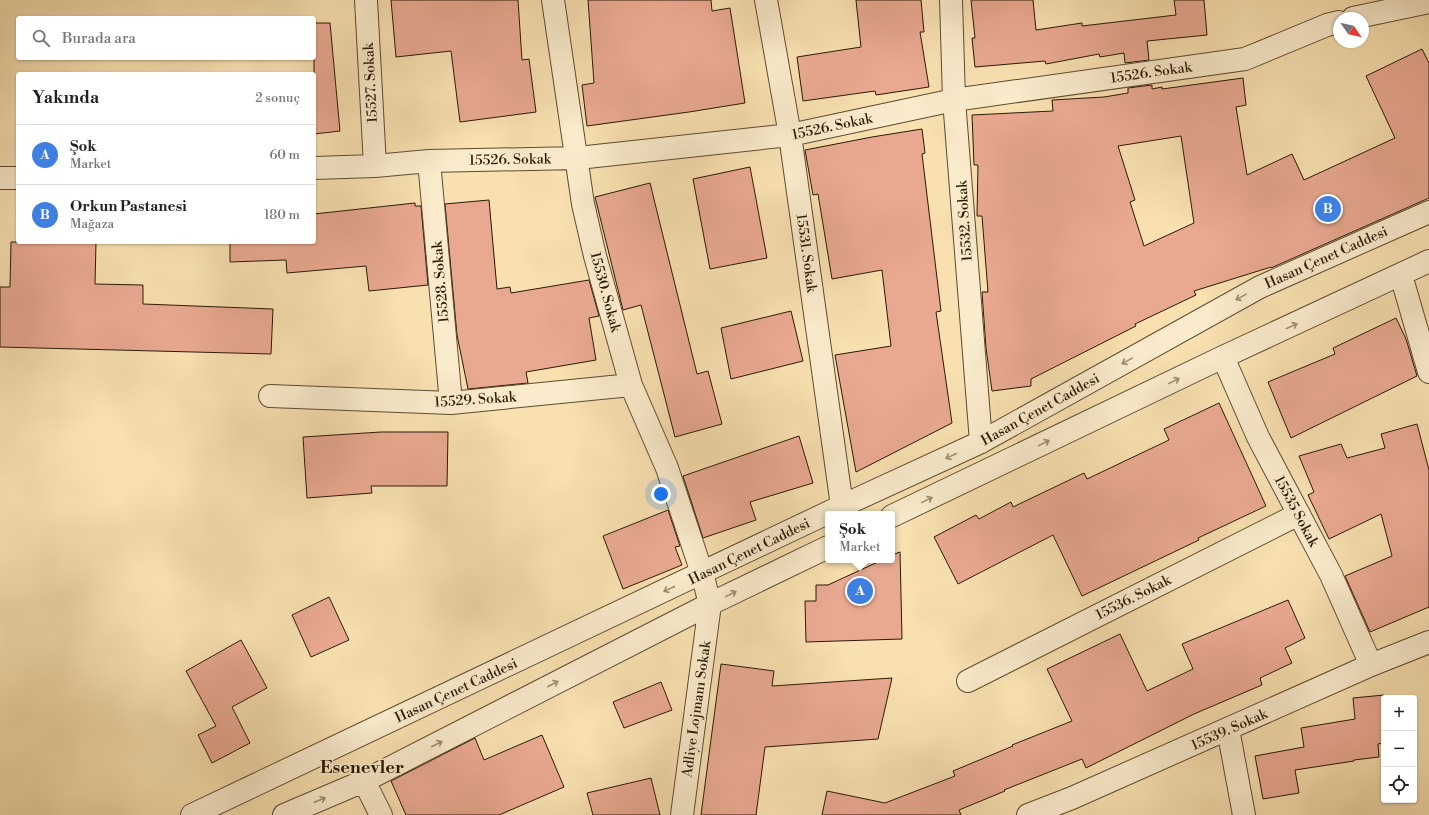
<!DOCTYPE html>
<html lang="tr">
<head>
<meta charset="utf-8">
<style>
	body { margin:0; font-family:"Libre Bodoni",serif; background:#f6f6f6; color:#202124 }
	.controls { position:absolute; right:12px; bottom:12px; display:grid; overflow:hidden; border-radius:4px; box-shadow:0 1px 3px #0004 }
	.controls button { width:36px; height:36px; display:grid; place-items:center; padding:0; border:0; border-bottom:1px solid #e0e0e0; background:#fff; color:#202124; font:20px sans-serif }
	.compass { position:absolute; left:1333px; top:12px; width:36px; height:36px; border-radius:50%; background:#fff; box-shadow:0 1px 3px #0004; rotate:124deg }
	.you { position:absolute; left:661px; top:494px; width:14px; height:14px; margin:-10px; border:3px solid #fff; border-radius:50%; background:#1a73e8; box-shadow:0 0 0 6px #1a73e833 }
	.badge { display:grid; place-items:center; width:26px; height:26px; border-radius:50%; background:#0f766e; color:#fff; font-size:13px; font-weight:700 }
	.pin { position:absolute; translate:-50% -50%; border:2px solid #fff; box-shadow:0 1px 4px #0006 }
	.popup { position:absolute; left:825px; top:511px; width:70px; height:52px; box-sizing:border-box; display:grid; place-content:center; border-radius:4px; background:#fff; filter:drop-shadow(0 1px 3px #0005); font-size:13px; white-space:nowrap; color:#757577 }
	.popup b { font-size:15px; color:#202124 }
	.popup::after { content:''; position:absolute; left:50%; top:100%; margin-left:-8px; border:8px solid transparent; border-top-color:#fff }
	.list { margin:0; padding:0; list-style:none }
	h2 { display:flex; justify-content:space-between; align-items:center; height:52px; margin:0; padding:0 16px; font-size:17px }
	h2 small { font-size:13px; font-weight:400; color:#757577 }
	.list li { display:grid; grid-template-columns:26px 1fr auto; gap:12px; align-items:center; box-sizing:border-box; height:60px; padding:0 16px; border-top:1px solid #e0e0e0 }
	.list b { display:block; font-size:15px; white-space:nowrap }
	.list p { margin:0; font-size:13px; white-space:nowrap; color:#757577 }
	.list em { font-size:13px; font-style:normal; color:#757577 }
	.icon { flex:none; width:22px; height:22px; fill:none; stroke:currentColor; stroke-width:2; stroke-linecap:round; stroke-linejoin:round }
	.map { position:relative; flex:none; width:1429px; height:815px; overflow:hidden }
	.search { position:absolute; background:#fff; box-shadow:0 1px 3px #0004; left:16px; top:16px; width:300px; height:44px; display:flex; align-items:center; gap:10px; box-sizing:border-box; padding:0 14px; border-radius:4px; color:#757577; font-size:15px }
	.panel { position:absolute; background:#fff; box-shadow:0 1px 3px #0004; left:16px; top:72px; width:300px; height:172px; border-radius:4px }
	.map>svg:first-child { display:block }
</style>
</head>
<body>
<div class="map">
<svg width="1429" height="815" viewBox="0 0 1429 815">
	<rect width="100%" height="100%" fill="#f8e0b1"/>
	<filter id="stains"><feTurbulence type="fractalNoise" baseFrequency=".005" numOctaves="4"/><feColorMatrix values="0 0 0 0 .2 0 0 0 0 .09 0 0 0 0 .02 0 0 0 .5 -.17"/></filter>
	<radialGradient id="worn" r=".72"><stop offset=".6" stop-color="#630" stop-opacity="0"/><stop offset="1" stop-color="#630" stop-opacity=".3"/></radialGradient>
	<path fill="#e9a991" stroke="#2b1905" fill-rule="evenodd" d="M391,0H518L522,60L529,59L536,112L460,122L451,51L396,57Z
		M588,0H711L712,11L730,8L745,103L689,112L587,126L582,85L594,83Z
		M856,0H921L924,32H920L929,87L876,95L875,91L803,101L797,57L861,47Z
		M971,0H1033L1036,30L1082,23V26L1176,15L1174,0H1204L1207,35L1147,41L1149,60L1125,63L1124,53L1100,57L1099,54L1046,64L1045,61L975,67L972,38H975Z
		M314,23H330L340,131L314,134Z
		M1422,49L1429,63V198L1271,268V267L1194,291L1196,295L1135,324L1136,326L1031,379V386L992,391L986,348L982,292H988L982,216H977L978,165H974L972,115L1053,111L1052,100L1104,97L1128,93V88L1152,85V89L1162,87V89L1243,78L1246,105L1236,107L1247,175L1292,154L1304,180L1395,138L1366,76ZM1181,136L1194,223L1144,246L1130,202L1135,200L1118,146Z
		M922,129L925,153L922,154L941,311L936,312L952,423L856,472L835,355L891,346L882,270L832,279L818,194L813,195L805,150L872,137Z
		M750,167L767,258L710,269L693,179Z
		M650,183L697,374L708,371L722,424L675,437L641,305L623,310L595,197Z
		M489,200L497,289L510,287L511,293L589,280L599,316L589,318L596,360L526,372L528,383L468,389L457,335L445,204Z
		M415,203V206H421L428,285L369,291L366,266L287,273L286,260L230,262V242H314V214Z
		M11,242H96L95,284L143,285V304L273,309L271,354L0,347V287H10Z
		M791,311L803,361L731,379L721,328Z
		M1396,318L1406,339L1417,376L1291,438L1268,382L1335,354L1333,348Z
		M1219,403L1266,506L1198,538L1199,540L1082,596L1053,535L958,584L934,537L976,515L979,519L1011,502L1013,507L1084,473L1087,479L1169,440L1164,429Z
		M1417,424L1429,470V607L1370,632L1345,576L1392,556L1381,514L1329,539L1308,495L1314,492L1299,456L1341,444L1347,458L1385,448L1381,434Z
		M381,432H448L447,486H371L372,493L307,498L303,437Z
		M799,436L813,483L750,502L756,520L703,538L683,476Z
		M668,510L680,546L675,547L682,565L623,589L603,536Z
		M900,552L902,639L806,642L805,601H816V585H828L882,560H892V555Z
		M329,597L349,640L311,657L292,615Z
		M1288,600L1305,638L1285,648L1292,663L1260,678L1262,685L1194,714L1086,768L1082,759L1004,790L1005,791L959,810L961,815H822L827,791L885,803L955,776L953,771L1013,746L1012,745L1072,721L1047,669L1120,634L1147,691L1193,669L1182,644Z
		M241,640L267,688L232,707L250,743L212,763L198,735L216,726L186,671Z
		M721,664L774,671L772,686L892,678L878,739L765,747L756,815H701Z
		M661,682L672,710L624,728L613,702Z
		M1384,695V743L1378,744L1379,757L1354,760V761L1295,770L1299,793L1263,799L1255,756L1304,747L1301,728L1355,719L1353,698Z
		M542,735L564,787L499,815H406L391,781L475,738L484,760Z
		M651,778L660,815H593L587,793Z"/>
	<g fill="none" stroke-linecap="round" stroke-linejoin="round">
		<defs>
			<path id="minor" d="M366,0L375,166
				M553,0L583,204L595,256L631,385L667,468L702,573L710,604L682,815
				M766,0L790,135L842,506
				M951,0L954,100L981,442
				M1353,18L1429,2
				M429,161L451,403
				M314,168L375,166L429,161L578,158L790,135L954,100L1245,59L1327,25L1339,22
				M0,178H18
				M1401,275L1429,372
				M1223,357L1258,437L1331,575L1371,665
				M270,396L451,403L631,385
				M892,516L1223,357L1429,261
				M968,681L1299,514
				M1228,729L1244,815
				M364,781L381,815
				M192,815L842,506L981,442L1260,287L1429,212
				M284,815L364,781L710,604L828,547
				M1028,815L1072,798L1371,665L1429,642"/>
		</defs>
		<use href="#minor" stroke="#5e4b30" stroke-width="24"/>
		<use href="#minor" stroke="#faebcc" stroke-width="22"/>
	</g>
	<defs><path id="oneway-shaft" d="M-6 0H5M1.5-3L5.5 0L1.5 3" fill="none" stroke-width="1.6" stroke-linecap="round" stroke-linejoin="round"/></defs>
	<g stroke="#9d8c72">
		<use href="#oneway-shaft" transform="translate(1241 297) rotate(151)"/>
		<use href="#oneway-shaft" transform="translate(1292 326) rotate(-25)"/>
		<use href="#oneway-shaft" transform="translate(1127 361) rotate(151)"/>
		<use href="#oneway-shaft" transform="translate(1174 381) rotate(-26)"/>
		<use href="#oneway-shaft" transform="translate(1044 443) rotate(-26)"/>
		<use href="#oneway-shaft" transform="translate(951 456) rotate(155)"/>
		<use href="#oneway-shaft" transform="translate(927 500) rotate(-26)"/>
		<use href="#oneway-shaft" transform="translate(669 589) rotate(155)"/>
		<use href="#oneway-shaft" transform="translate(731 594) rotate(-26)"/>
		<use href="#oneway-shaft" transform="translate(553 684) rotate(-27)"/>
		<use href="#oneway-shaft" transform="translate(437 744) rotate(-27)"/>
		<use href="#oneway-shaft" transform="translate(320 800) rotate(-23)"/>
	</g>
	<g text-anchor="middle" stroke-width="3" stroke-linejoin="round" paint-order="stroke">
		<g font-size="14" fill="#2b1905" stroke="#faebcc">
			<text transform="translate(1151 72) rotate(-8)" y="5">15526. Sokak</text>
			<text transform="translate(370 83) rotate(-93)" y="5">15527. Sokak</text>
			<text transform="translate(832 126) rotate(-12)" y="5">15526. Sokak</text>
			<text transform="translate(510 159) rotate(-1)" y="5">15526. Sokak</text>
			<text transform="translate(964 221) rotate(-94)" y="5">15532. Sokak</text>
			<text transform="translate(807 253) rotate(82)" y="5">15531. Sokak</text>
			<text transform="translate(1326 257) rotate(-24)" y="5">Hasan Çenet Caddesi</text>
			<text transform="translate(440 282) rotate(-95)" y="5">15528. Sokak</text>
			<text transform="translate(606 292) rotate(75)" y="5">15530. Sokak</text>
			<text transform="translate(475 399) rotate(-4)" y="5">15529. Sokak</text>
			<text transform="translate(1040 409) rotate(-29)" y="5">Hasan Çenet Caddesi</text>
			<text transform="translate(1297 511) rotate(62)" y="5">15535 Sokak</text>
			<text transform="translate(749 551) rotate(-26)" y="5">Hasan Çenet Caddesi</text>
			<text transform="translate(1133 597) rotate(-27)" y="5">15536. Sokak</text>
			<text transform="translate(456 690) rotate(-25)" y="5">Hasan Çenet Caddesi</text>
			<text transform="translate(696 709) rotate(-82)" y="5">Adliye Lojmanı Sokak</text>
			<text transform="translate(1229 729) rotate(-24)" y="5">15539. Sokak</text>
		</g>
		<g font-size="18" font-weight="bold" fill="#2b1905" stroke="#faebcc">
			<text x="362" y="773">Esenevler</text>
		</g>
	</g>
	<rect width="100%" height="100%" filter="url(#stains)"/>
	<rect width="100%" height="100%" fill="url(#worn)"/>
</svg>
<div class="controls">
<button>+</button>
<button>−</button>
<button><svg class="icon" aria-label="locate" viewBox="0 0 24 24"><circle cx="12" cy="12" r="6"/><path d="M12 2v4M12 18v4M2 12h4M18 12h4"/></svg></button>
</div>
<svg class="compass" viewBox="-18 -18 36 36"><path d="M0-13l5 13h-10z" fill="#e53935"/><path d="M0 13l5-13h-10z" fill="#757577"/></svg>
<div class="you"></div>
<div class="pin badge" style="left:860px;top:591px;background:#3f7fe0">A</div>
<div class="popup"><b>Şok</b>Market</div>
<div class="pin badge" style="left:1328px;top:209px;background:#3f7fe0">B</div>
<div class="search"><svg class="icon" aria-label="search" viewBox="0 0 24 24"><circle cx="10" cy="10" r="6"/><path d="M15 15l6 6"/></svg>Burada ara</div>
<section class="panel">
<h2>Yakında<small>2 sonuç</small></h2>
<ul class="list">
<li><span class="badge" style="background:#3f7fe0">A</span><div><b>Şok</b><p>Market</p></div><em>60 m</em></li>
<li><span class="badge" style="background:#3f7fe0">B</span><div><b>Orkun Pastanesi</b><p>Mağaza</p></div><em>180 m</em></li>
</ul>
</section>
</div>
</body>
</html>
